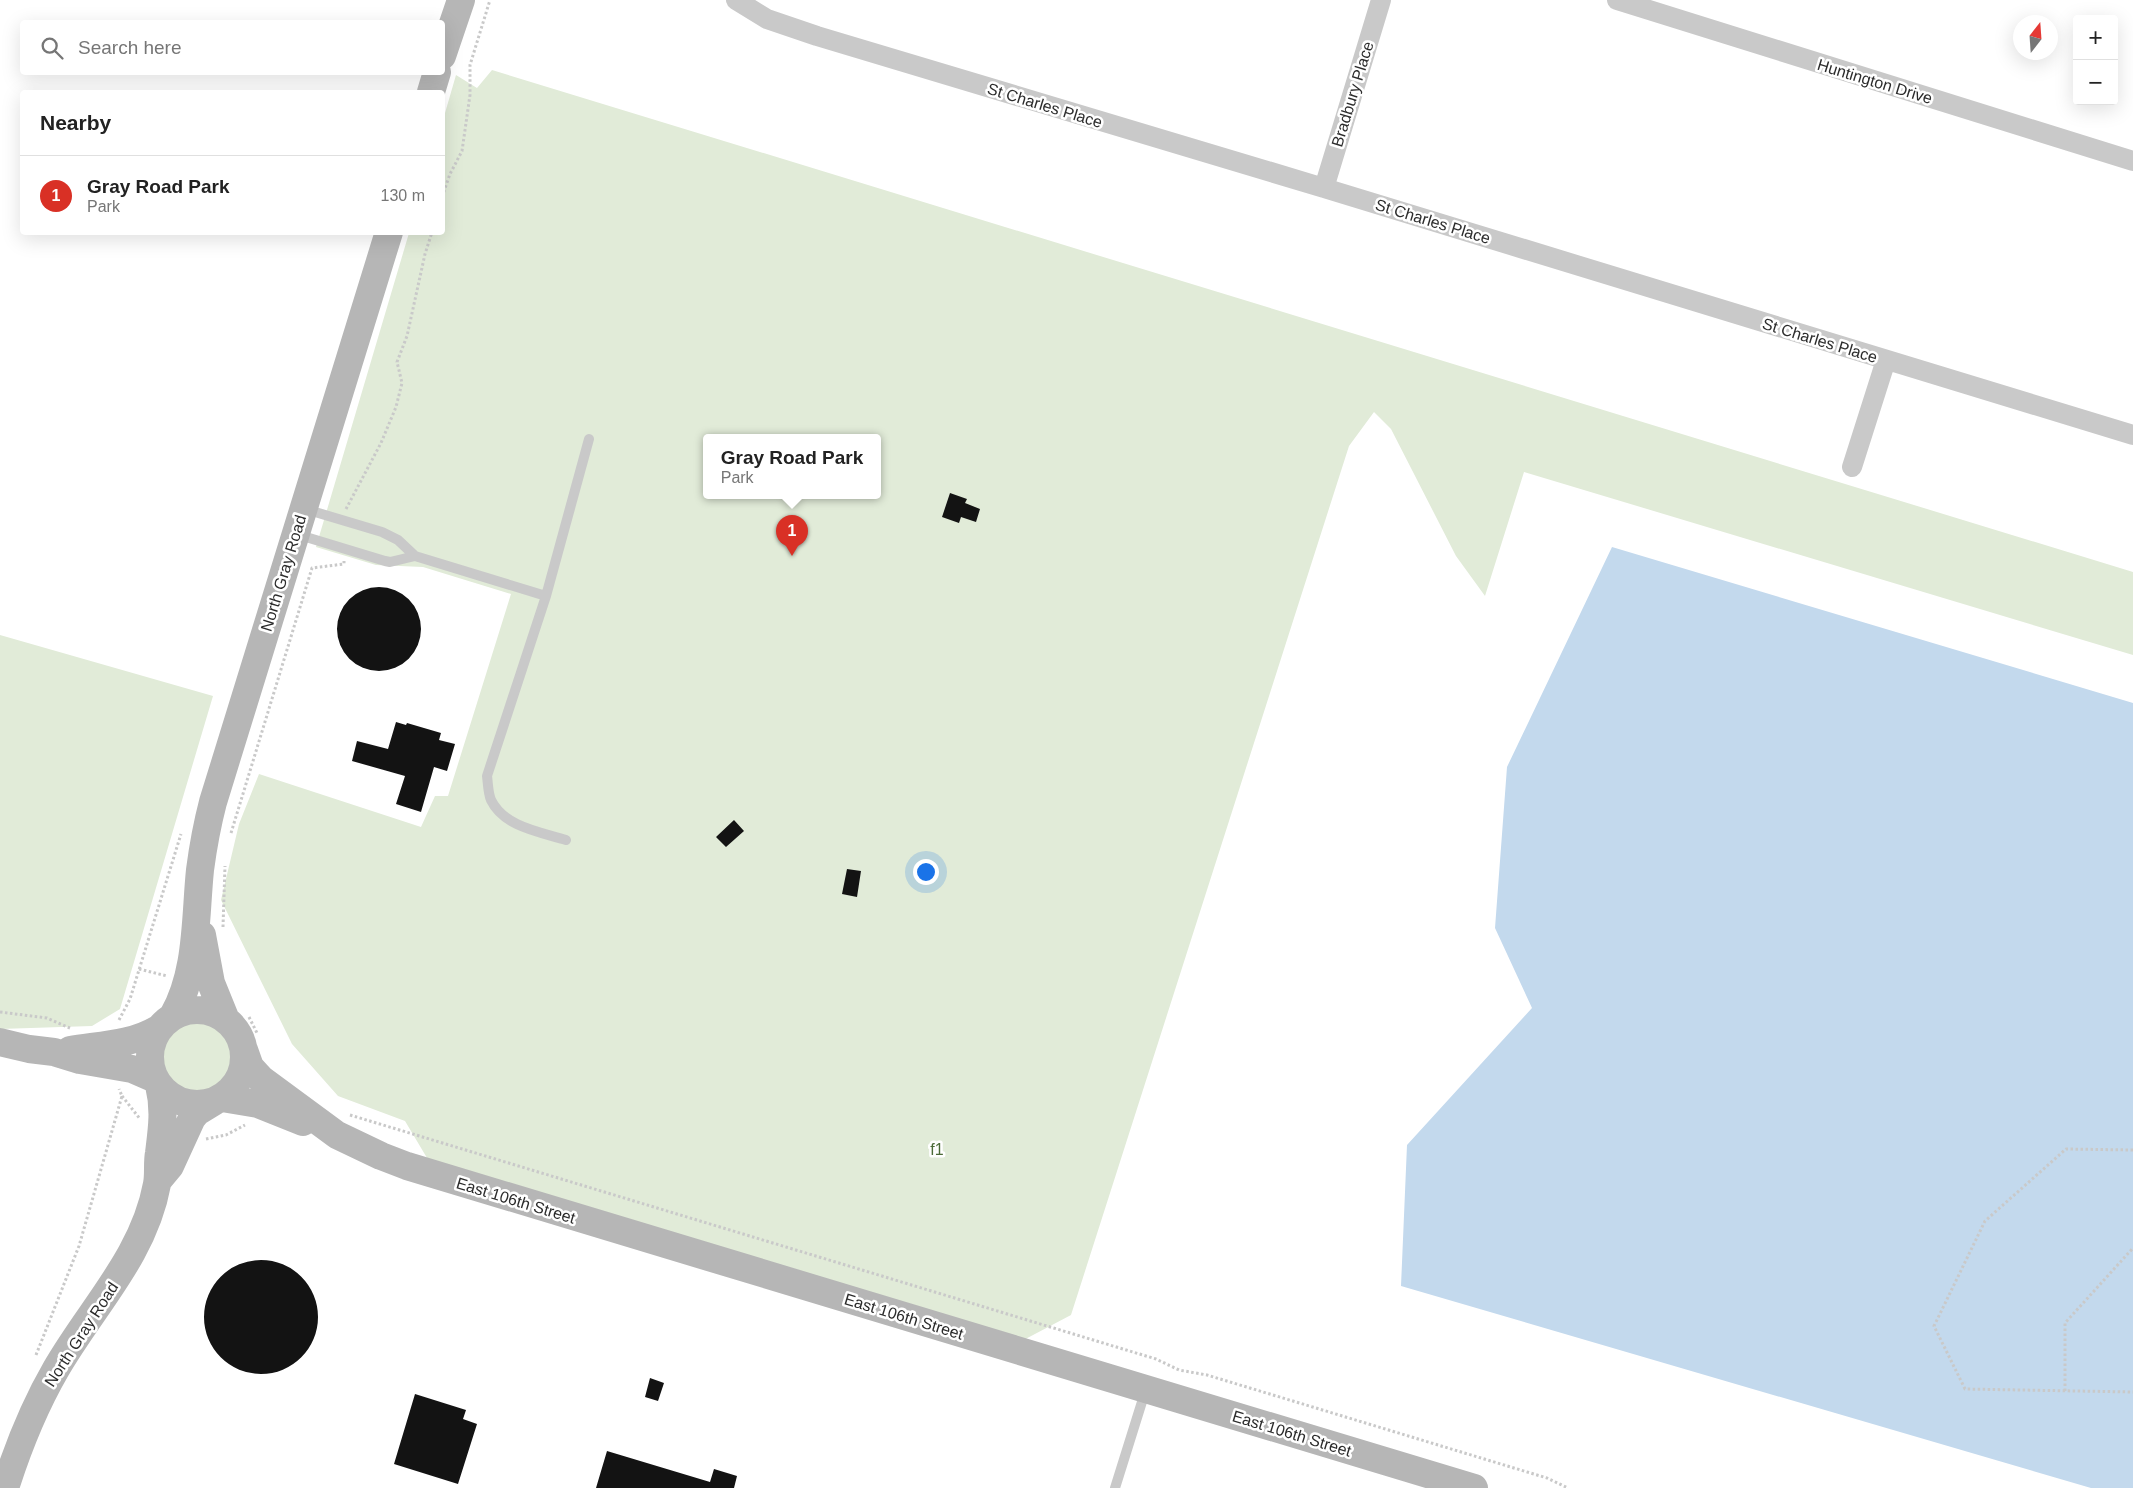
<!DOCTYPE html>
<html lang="en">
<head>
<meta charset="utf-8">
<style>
	body { margin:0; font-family:Helvetica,sans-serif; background:#f6f6f6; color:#222 }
	.controls { position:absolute; right:15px; top:15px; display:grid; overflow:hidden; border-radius:5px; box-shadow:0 5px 20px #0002 }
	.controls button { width:45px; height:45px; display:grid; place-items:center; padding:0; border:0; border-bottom:1px solid #e0e0e0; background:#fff; color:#222; font:25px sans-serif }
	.compass { position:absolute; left:2013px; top:15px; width:45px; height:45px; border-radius:50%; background:#fff; box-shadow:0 5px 20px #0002; rotate:17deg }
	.you { position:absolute; left:925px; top:871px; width:18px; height:18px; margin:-12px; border:4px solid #fff; border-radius:50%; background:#1a73e8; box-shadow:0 0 0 8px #1a73e833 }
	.badge { display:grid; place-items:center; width:32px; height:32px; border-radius:50%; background:#d93025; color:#fff; font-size:16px; font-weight:700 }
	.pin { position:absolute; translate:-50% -41px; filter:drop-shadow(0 1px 2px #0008) }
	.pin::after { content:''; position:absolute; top:26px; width:18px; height:15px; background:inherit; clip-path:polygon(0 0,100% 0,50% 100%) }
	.popup { position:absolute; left:703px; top:434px; width:178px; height:65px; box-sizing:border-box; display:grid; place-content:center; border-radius:5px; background:#fff; filter:drop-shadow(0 1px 4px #0005); font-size:16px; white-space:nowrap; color:#767676 }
	.popup b { font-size:19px; color:#222 }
	.popup::after { content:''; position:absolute; left:50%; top:100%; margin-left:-10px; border:10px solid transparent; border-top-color:#fff }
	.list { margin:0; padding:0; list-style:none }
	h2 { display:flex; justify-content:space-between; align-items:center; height:65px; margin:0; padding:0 20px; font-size:21px }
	h2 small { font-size:16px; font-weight:400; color:#767676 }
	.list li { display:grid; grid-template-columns:32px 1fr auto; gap:15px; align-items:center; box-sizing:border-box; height:80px; padding:0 20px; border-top:1px solid #e0e0e0 }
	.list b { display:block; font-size:19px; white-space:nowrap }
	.list p { margin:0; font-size:16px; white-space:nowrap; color:#767676 }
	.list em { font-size:16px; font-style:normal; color:#767676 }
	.icon { flex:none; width:28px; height:28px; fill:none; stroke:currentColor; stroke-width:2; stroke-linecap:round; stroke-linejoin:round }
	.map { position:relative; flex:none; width:2133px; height:1488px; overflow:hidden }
	.search { position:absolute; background:#fff; box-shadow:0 5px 20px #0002; left:20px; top:20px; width:425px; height:55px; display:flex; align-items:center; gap:12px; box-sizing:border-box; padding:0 18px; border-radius:5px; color:#767676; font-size:19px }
	.panel { position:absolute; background:#fff; box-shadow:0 5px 20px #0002; left:20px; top:90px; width:425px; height:145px; border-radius:5px }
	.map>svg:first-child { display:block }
</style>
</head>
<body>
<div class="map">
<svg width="2133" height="1488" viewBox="0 0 2133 1488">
	<rect width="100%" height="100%" fill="#fff"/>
	<path fill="#e1ebd8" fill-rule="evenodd" d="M492,70L2133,572V655L1524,472L1485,596L1456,556L1391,429L1374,412L1349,446L1071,1315L1014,1345L433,1168L405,1121L338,1096L292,1044L221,900L239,824L259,774L421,827L435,796H448L511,594L423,567L376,565L316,547L409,233L442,232L443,120L456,75L477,88ZM707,437H877V495H707Z
		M0,635L213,696L120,1009L92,1026L0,1029Z
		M161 1057a35 35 0 1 1 70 0a35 35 0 1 1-70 0Z"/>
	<path fill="#c3d9ed" d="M1612,547L2133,703V1488H2091L1401,1286L1407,1145L1532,1008L1495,928L1507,767Z"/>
	<path fill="#131313" d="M950,493L967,499L965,503L980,509L976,522L961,517L959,523L942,517Z
		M337 629a42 42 0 1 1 84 0a42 42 0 1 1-84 0Z
		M396,722L406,725L407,723L441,733L439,740L455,744L447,771L434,767L421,812L396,804L405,776L352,761L357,741L388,749Z
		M734,820L744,831L726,847L716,837Z
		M847,869L861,871L857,897L842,894Z
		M204 1317a57 57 0 1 1 114 0a57 57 0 1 1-114 0Z
		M650,1378L664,1383L658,1401L645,1397Z
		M415,1394L466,1410L463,1419L477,1424L458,1484L394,1464Z
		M607,1451L710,1482L714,1469L737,1476L734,1488H596Z"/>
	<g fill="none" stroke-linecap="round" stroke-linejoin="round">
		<path stroke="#c9c9c9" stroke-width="3" stroke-dasharray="2.5 2.5" stroke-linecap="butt" d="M442,197L450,174L462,151L470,95V65L490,0
			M346,509L381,443L396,407L402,383L397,362L407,336L425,254L432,232
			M231,833L312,568L344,564V561
			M223,927L225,866
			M139,969L167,976
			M0,1012L47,1018L70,1028
			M249,1017L257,1033
			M119,1020L130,999L181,834
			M122,1096L140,1119
			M350,1115L1156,1359L1179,1370L1207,1375L1547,1478L1568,1488
			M206,1139L226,1135L245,1125
			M2133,1150L2066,1149L1985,1221L1934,1326L1965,1389L2133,1392
			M36,1355L79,1246L122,1096L119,1089
			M2065,1391V1323L2133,1248"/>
		<path stroke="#c9c9c9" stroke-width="10" d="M305,509L382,532L398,540L415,556L546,596
			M296,534L385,561L390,562L415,556
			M566,840C540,832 504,827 491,800C488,793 488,783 487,776L546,596L589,439
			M1115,1488L1146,1389"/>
		<path stroke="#c9c9c9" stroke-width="20" d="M736,0L767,19L817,36L1324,188L2133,435
			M1617,0L2133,161
			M1324,188L1381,0
			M1852,467L1886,360"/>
		<path stroke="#b6b6b6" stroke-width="28" d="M442,56L461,0
			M431,92L437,72
			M202,935L211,983L226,1020
			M150 1057a47 47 0 1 1 94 0a47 47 0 1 1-94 0Z
			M173,1016C198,972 195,919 200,870C203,847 207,825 213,802L389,232
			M0,1042L29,1049L54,1052L80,1060L132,1069L155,1079
			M70,1050C100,1045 131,1045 158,1029
			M244,1050L250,1067L261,1079L337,1135L381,1156L407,1166L1474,1488
			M222,1098L258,1104L303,1122
			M160,1178L170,1166L192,1118L197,1112L215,1101
			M5,1488C18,1447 34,1407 56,1369C91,1308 144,1256 157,1184C159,1174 157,1163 159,1153C162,1129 165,1109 159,1085"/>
	</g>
	<g text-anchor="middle" stroke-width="5" stroke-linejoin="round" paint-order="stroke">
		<g font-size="16" fill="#2c2c2c" stroke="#fff">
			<text transform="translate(1875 81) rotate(17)" y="6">Huntington Drive</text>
			<text transform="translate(1352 94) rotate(-73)" y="6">Bradbury Place</text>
			<text transform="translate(1045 105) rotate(17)" y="6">St Charles Place</text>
			<text transform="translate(1433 221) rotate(17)" y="6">St Charles Place</text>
			<text transform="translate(1820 340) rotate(17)" y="6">St Charles Place</text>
			<text transform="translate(283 573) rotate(-73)" y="6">North Gray Road</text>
			<text transform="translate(516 1200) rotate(17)" y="6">East 106th Street</text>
			<text transform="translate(904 1316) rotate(17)" y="6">East 106th Street</text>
			<text transform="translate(81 1334) rotate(-57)" y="6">North Gray Road</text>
			<text transform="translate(1292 1433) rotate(17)" y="6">East 106th Street</text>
		</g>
		<g font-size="16" fill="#4b6a37" stroke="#fff">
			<text x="937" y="1155">f1</text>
		</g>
	</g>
</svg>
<div class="controls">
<button>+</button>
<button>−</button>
</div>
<svg class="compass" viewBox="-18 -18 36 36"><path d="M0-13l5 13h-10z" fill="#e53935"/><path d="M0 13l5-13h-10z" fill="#767676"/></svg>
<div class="you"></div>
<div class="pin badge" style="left:792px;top:556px">1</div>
<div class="popup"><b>Gray Road Park</b>Park</div>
<div class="search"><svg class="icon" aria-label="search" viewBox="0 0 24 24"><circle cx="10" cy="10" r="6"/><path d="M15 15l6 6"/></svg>Search here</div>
<section class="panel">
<h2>Nearby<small></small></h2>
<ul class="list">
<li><span class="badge">1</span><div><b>Gray Road Park</b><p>Park</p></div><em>130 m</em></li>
</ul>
</section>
</div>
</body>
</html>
